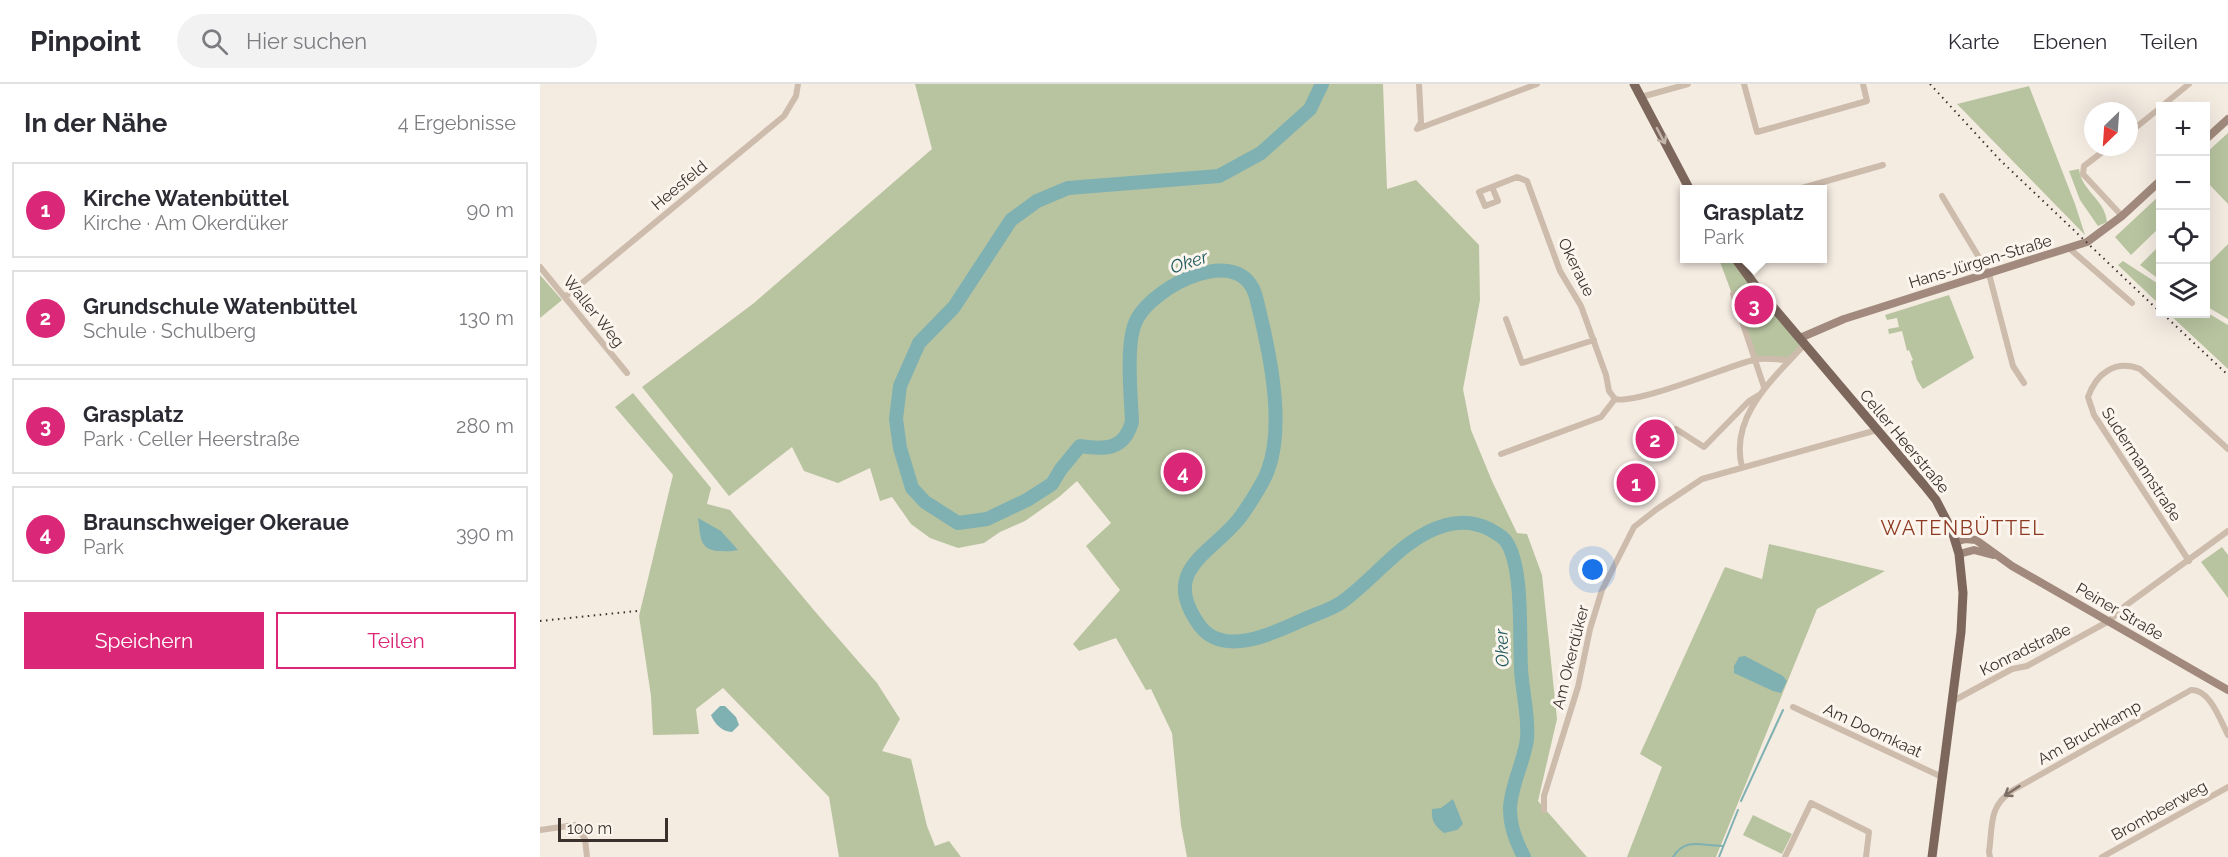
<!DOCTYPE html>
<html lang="de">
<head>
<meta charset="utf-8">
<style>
	body { margin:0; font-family:Raleway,sans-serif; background:#f2f2f3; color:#2b2b33 }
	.controls { position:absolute; right:18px; top:18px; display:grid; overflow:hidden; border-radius:0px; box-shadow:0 6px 24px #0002 }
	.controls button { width:54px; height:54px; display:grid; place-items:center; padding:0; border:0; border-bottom:2px solid #e1e1e2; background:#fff; color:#2b2b33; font:30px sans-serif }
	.compass { position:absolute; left:1544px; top:18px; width:54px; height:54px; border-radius:50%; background:#fff; box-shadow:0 6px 24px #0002; rotate:205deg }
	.scale { position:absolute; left:18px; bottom:15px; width:110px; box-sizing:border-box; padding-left:6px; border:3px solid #3b302b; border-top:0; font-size:16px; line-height:21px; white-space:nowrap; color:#3b302b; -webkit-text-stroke:4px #fbf5ee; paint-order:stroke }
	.you { position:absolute; left:1053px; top:486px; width:21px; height:21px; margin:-15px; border:4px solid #fff; border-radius:50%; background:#1a73e8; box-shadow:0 0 0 9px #1a73e833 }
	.badge { display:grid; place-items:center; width:39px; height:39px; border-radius:50%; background:#db2777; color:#fff; font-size:20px; font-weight:700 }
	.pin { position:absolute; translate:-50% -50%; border:3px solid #fff; box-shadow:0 2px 6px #0006 }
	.popup { position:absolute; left:1140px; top:101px; width:147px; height:78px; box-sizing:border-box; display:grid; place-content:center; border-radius:0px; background:#fff; filter:drop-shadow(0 2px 4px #0005); font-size:20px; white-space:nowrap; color:#7c7c81 }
	.popup b { font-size:22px; color:#2b2b33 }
	.popup::after { content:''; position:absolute; left:50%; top:100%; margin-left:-12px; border:12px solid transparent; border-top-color:#fff }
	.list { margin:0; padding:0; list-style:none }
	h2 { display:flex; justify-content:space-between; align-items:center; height:78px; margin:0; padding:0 24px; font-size:26px }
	h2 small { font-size:20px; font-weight:400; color:#7c7c81 }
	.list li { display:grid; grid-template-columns:39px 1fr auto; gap:18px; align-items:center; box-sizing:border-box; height:96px; margin:0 12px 12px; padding:0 12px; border:2px solid #e1e1e2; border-radius:0px }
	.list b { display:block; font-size:22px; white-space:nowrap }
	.list p { margin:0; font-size:20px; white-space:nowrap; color:#7c7c81 }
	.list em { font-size:20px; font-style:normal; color:#7c7c81 }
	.actions { display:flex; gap:12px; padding:18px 24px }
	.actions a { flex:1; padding:14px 0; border:2px solid #db2777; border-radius:0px; text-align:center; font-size:21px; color:#db2777 }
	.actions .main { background:#db2777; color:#fff }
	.icon { flex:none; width:33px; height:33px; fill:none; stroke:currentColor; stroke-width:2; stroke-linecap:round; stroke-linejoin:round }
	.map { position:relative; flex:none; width:1688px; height:773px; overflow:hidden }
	header { display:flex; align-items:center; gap:36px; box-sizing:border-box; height:84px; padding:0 30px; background:#fff; border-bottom:2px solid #e1e1e2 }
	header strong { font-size:28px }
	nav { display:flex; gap:33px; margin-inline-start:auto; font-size:21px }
	.search { width:420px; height:54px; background:#f2f2f3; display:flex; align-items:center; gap:15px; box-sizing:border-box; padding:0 21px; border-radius:33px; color:#7c7c81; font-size:22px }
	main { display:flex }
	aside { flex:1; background:#fff }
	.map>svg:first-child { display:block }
</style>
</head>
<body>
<header>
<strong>Pinpoint</strong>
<div class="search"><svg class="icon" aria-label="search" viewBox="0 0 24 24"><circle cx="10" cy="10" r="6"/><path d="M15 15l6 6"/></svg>Hier suchen</div>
<nav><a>Karte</a><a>Ebenen</a><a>Teilen</a></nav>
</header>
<main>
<aside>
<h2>In der Nähe<small>4 Ergebnisse</small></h2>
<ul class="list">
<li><span class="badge">1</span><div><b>Kirche Watenbüttel</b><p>Kirche · Am Okerdüker</p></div><em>90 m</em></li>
<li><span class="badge">2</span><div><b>Grundschule Watenbüttel</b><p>Schule · Schulberg</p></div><em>130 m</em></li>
<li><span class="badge">3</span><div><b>Grasplatz</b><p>Park · Celler Heerstraße</p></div><em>280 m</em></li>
<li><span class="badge">4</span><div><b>Braunschweiger Okeraue</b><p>Park</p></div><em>390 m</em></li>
</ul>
<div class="actions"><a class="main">Speichern</a><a>Teilen</a></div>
</aside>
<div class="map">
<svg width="1688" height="773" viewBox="0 0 1688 773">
	<rect width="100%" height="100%" fill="#f4ebe1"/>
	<path fill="#b8c4a0" d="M375,0H843L847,105L876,96L939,161L940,216L923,305L931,346L952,397L977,449L987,450L1002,491L1017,635L998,717L1047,773H647L641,741L632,649L611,605L606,606L576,554L539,567L533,560L580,506L546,462L571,439L537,397L519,413L485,437L460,448L444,459L418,464L390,454L371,440L352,413L340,417L330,384L298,399L264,387L252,363L189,412L102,303L214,219L392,65Z
		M1489,2L1535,120L1545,151L1417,20Z
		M1688,49V120L1668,99L1666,100V69Z
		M1539,85C1542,108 1565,115 1567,138L1558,142L1540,116L1529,87Z
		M1620,111V143L1591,171L1575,153Z
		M1688,160V235L1666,222V182Z
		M1620,161V196L1600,181Z
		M1179,175H1195L1265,260L1250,276L1216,275Z
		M1583,177L1620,201V221L1578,181Z
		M0,191L22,216L0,234Z
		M1409,211L1434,274L1383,305L1377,296L1371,277L1373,276L1369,266L1367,267L1362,247L1349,250L1348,245L1359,243L1357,234L1347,236L1345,231Z
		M1666,228L1688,241V285L1629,230H1666Z
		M93,309L171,404L167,420L190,426L278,531L337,599L360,635L342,667L371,675L387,742L395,762L409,757L421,773H299L289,713L183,604L156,625L159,650L113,651L111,612L99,532L133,391L75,323Z
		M1229,460L1345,487L1277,525L1176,773H1087L1122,683L1100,670L1185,483L1222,495Z
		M1682,463L1688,471V514L1661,478Z
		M1213,731L1252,750L1242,770L1203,751Z"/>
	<path fill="#7fb0b2" d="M158,434L181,447L198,466C190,468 187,467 179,467C158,466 161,451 158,434Z
		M1205,572L1243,592L1247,597L1241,609L1233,607L1194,589V582L1199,573Z
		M180,622H185L196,633L199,641L192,648C182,648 174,639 171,631Z
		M913,715L923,740L917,746L904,749C895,742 891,737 892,725L901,724Z"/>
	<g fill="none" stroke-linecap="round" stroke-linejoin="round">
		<path stroke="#7fb0b2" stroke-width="2" d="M1201,717L1243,626
			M1133,773C1146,753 1160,762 1183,762
			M1179,773L1198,726"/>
		<path stroke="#7fb0b2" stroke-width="14" d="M782,0L770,25L721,69L679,92L528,104L497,117L471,136L414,223L379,259L360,302L356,335L360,364L372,404L385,418L418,439L447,435L487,416L512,400L521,385L540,362C565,366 584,366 592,338C591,312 585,256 597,235C614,202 701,157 716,213C728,261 746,338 728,386C724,398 706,426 698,436C668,472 620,487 660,542C685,575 738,547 767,534C779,529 792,525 802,518C837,493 863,453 906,441C921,437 935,438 949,445C954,448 962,452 965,456C984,480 979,552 981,584C982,608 989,630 987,655C984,678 971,701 970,724C970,743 976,757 984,773"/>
		<path stroke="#cdbbac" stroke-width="6" d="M879,0L881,38L877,45L997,0
			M1204,0L1217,48L1327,17L1323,0
			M1101,13L1148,0
			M1622,22L1649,0
			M1589,49L1620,24
			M1569,63L1544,82L1543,90L1582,132
			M952,103L958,117L945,122L939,108L977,93L987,97L1020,187L1041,222L1066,291L1069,307L1075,315
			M1255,106L1343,81
			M1402,112L1449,190L1473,282L1484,299
			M1530,165L1592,219
			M0,183L87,289
			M1193,210L1224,303
			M25,213L244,32L256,12L258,0
			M966,235L982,279L1054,256
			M1136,345L1164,363L1209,317L1219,311
			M961,370L1061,333L1075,315C1096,321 1186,283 1213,276C1224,273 1238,276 1250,276
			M1202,383C1189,332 1234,294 1265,260
			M1649,477L1554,331L1548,313C1556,290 1575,275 1600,285L1688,365
			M1413,617L1472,585L1487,582L1569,537L1585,522L1688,447
			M1253,623L1402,693
			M1004,726V712L1038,603L1050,545L1062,506L1094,443L1117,425L1162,395L1337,346
			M0,746L35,741L45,755L47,773
			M1245,773L1271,719L1329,748L1326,773
			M1450,773L1449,768C1453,740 1448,723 1473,706L1651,606C1670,605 1680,636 1688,651
			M1562,773L1688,703"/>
		<path stroke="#a18a7d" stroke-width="8" d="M1666,55L1688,35
			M1260,254L1304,235L1547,158L1582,132L1620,97
			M1416,458L1425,455L1436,456L1472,482L1688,606
			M1419,470L1434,466L1453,471"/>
		<path stroke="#7d675c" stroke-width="9" d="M1094,0L1150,106
			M1195,174L1217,204L1384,401L1396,416L1412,447L1419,470L1423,509L1421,548L1392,773"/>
		<path stroke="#3b302b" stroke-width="2" stroke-dasharray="1.5 4.5" stroke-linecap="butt" d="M1390,0L1460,76L1620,228
			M1623,230L1688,291
			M0,537L97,527"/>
	</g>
	<defs><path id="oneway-shaft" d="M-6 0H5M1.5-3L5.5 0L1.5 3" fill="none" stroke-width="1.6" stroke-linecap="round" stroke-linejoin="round" transform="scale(1.5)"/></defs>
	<use stroke="#c2b5ac" href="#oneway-shaft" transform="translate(1121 52) rotate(62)"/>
	<use stroke="#7d6f65" href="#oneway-shaft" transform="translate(1472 707) rotate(147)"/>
	<g text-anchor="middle" stroke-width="6" stroke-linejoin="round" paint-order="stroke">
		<g font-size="16" fill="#3b302b" stroke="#fbf5ee">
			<text transform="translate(139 101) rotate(-40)" y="6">Heesfeld</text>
			<text transform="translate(1440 177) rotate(-17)" y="6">Hans-Jürgen-Straße</text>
			<text transform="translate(1037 183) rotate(64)" y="6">Okeraue</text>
			<text transform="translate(54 227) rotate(51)" y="6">Waller Weg</text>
			<text transform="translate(1365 357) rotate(50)" y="6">Celler Heerstraße</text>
			<text transform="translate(1602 380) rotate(57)" y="6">Sudermannstraße</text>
			<text transform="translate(1580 527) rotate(30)" y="6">Peiner Straße</text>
			<text transform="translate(1485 565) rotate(-26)" y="6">Konradstraße</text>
			<text transform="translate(1030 573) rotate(-76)" y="6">Am Okerdüker</text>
			<text transform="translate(1333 646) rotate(25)" y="6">Am Doornkaat</text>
			<text transform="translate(1549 648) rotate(-29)" y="6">Am Bruchkamp</text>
			<text transform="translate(1619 726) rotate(-29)" y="6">Brombeerweg</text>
		</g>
		<g font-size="18" font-style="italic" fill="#1f5a5e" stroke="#fbf5ee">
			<text transform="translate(649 178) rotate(-18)" y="6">Oker</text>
			<text transform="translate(962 564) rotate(-92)" y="6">Oker</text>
		</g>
		<g font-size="20" letter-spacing="1.5" fill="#8c3b22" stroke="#fbf5ee">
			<text x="1423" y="451">WATENBÜTTEL</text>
		</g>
	</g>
</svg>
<div class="controls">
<button>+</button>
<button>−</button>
<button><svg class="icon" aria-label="locate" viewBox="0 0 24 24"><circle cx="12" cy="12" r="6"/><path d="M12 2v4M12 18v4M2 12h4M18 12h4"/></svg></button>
<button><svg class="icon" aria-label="layers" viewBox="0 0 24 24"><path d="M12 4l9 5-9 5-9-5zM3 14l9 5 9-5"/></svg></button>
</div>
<svg class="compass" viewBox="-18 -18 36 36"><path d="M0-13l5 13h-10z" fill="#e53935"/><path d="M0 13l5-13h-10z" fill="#7c7c81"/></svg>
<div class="scale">100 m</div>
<div class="you"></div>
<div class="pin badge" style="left:1096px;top:399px">1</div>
<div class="pin badge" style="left:1115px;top:355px">2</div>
<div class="pin badge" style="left:1214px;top:221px">3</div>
<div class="popup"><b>Grasplatz</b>Park</div>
<div class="pin badge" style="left:643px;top:388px">4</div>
</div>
</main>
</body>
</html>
